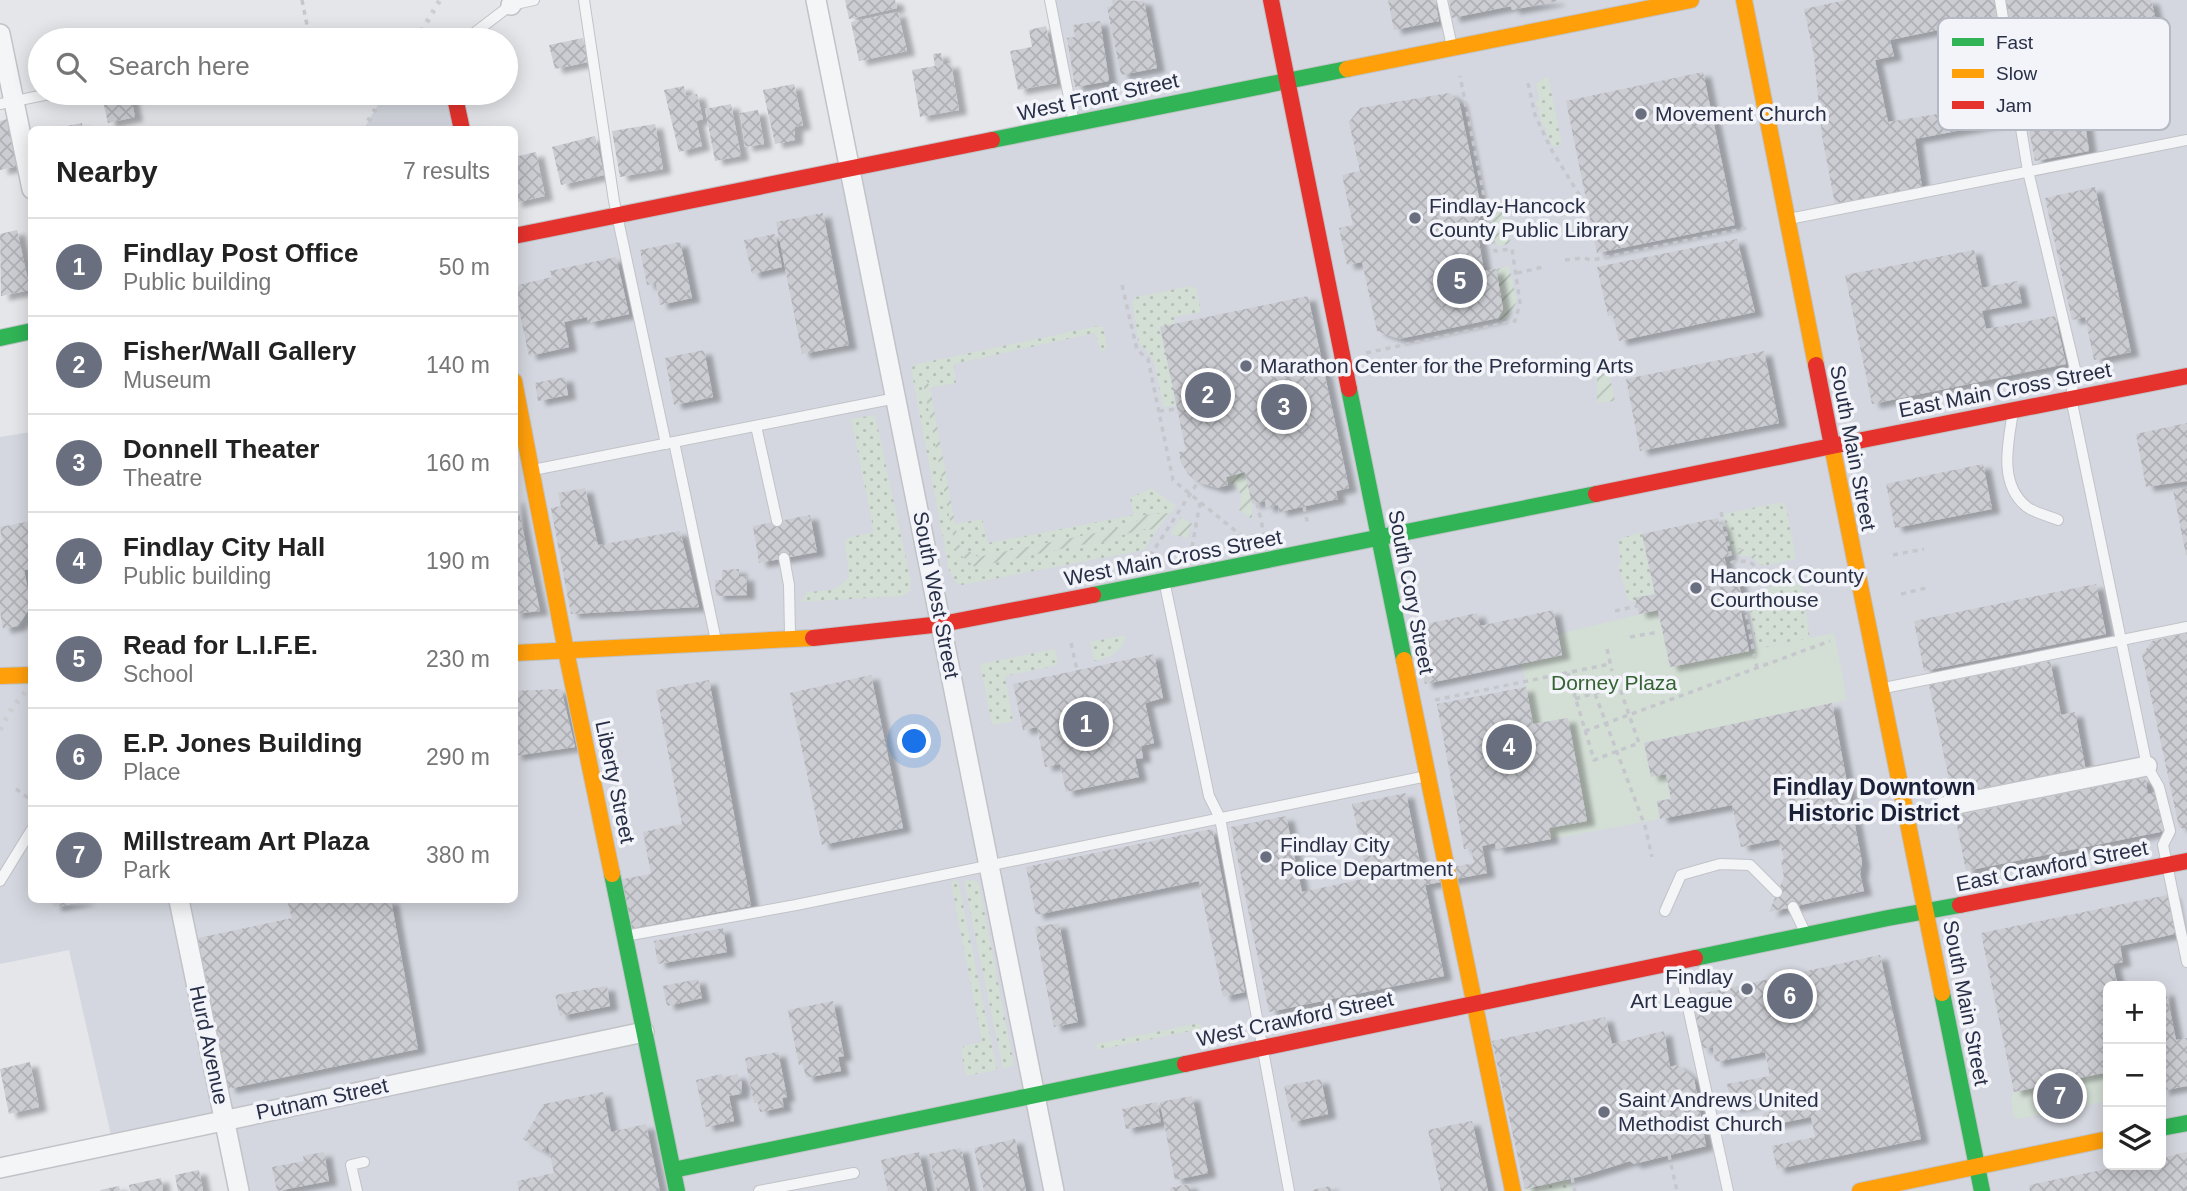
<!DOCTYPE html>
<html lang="en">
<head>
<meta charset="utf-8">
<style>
	body { margin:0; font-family:Helvetica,sans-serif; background:#f6f6f6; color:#222 }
	.controls { position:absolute; right:21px; bottom:21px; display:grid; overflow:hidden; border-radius:10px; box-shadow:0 4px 18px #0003 }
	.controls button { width:63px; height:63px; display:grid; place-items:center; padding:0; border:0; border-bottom:2px solid #e0e0e0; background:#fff; color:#222; font:35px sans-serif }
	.you { position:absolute; left:915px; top:742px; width:24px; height:24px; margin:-18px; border:5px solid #fff; border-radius:50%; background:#1a73e8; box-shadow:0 0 0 10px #1a73e833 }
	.badge { display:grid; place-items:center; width:46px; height:46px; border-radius:50%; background:#6a6f7f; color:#fff; font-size:23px; font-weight:700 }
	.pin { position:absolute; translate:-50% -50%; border:4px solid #fff; box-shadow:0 2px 7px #0006 }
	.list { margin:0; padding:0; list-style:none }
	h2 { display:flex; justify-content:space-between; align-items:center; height:91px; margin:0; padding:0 28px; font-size:30px }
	h2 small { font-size:23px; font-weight:400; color:#767676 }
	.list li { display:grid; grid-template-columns:46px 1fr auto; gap:21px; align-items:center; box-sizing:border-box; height:98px; padding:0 28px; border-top:2px solid #e0e0e0 }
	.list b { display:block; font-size:26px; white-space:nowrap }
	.list p { margin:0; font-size:23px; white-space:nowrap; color:#767676 }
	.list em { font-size:23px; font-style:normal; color:#767676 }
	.icon { flex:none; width:38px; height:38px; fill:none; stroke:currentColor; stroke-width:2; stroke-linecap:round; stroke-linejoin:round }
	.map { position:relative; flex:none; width:2187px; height:1191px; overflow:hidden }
	.search { position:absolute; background:#fff; box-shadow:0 4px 18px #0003; left:28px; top:28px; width:490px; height:77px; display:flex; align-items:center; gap:18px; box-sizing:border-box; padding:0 24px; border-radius:38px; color:#767676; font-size:26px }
	.panel { position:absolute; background:#fff; box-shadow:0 4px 18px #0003; left:28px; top:126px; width:490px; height:777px; border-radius:10px }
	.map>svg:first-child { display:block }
</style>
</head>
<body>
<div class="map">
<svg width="2187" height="1191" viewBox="0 0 2187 1191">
	<defs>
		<pattern id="grass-dots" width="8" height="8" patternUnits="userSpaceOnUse" patternTransform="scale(1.75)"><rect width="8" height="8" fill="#d3ded5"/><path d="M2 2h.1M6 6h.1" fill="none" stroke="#b5bfb8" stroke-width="1.8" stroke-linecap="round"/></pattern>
		<pattern id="garden-furrows" width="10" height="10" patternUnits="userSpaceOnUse" patternTransform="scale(1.75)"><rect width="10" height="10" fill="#d3ded5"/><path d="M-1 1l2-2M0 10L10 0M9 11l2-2" fill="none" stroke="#b5bfb8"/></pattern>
		<pattern id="building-cross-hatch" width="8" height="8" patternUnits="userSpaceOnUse" patternTransform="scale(1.75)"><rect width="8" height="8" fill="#cbcdd2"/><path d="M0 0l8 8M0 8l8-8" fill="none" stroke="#aeb0b6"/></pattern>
		<filter id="shadow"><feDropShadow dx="8" dy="4.5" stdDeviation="2" flood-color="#0004"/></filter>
	</defs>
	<rect width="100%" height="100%" fill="#e4e6ea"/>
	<path fill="#d4d7df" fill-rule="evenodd" d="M1050,0H2187V1191H239L224,1120L113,1144L69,950L0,964V437L31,432L32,900H514L515,236L1073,124ZM2108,986H2161V1165H2108Z
		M385,93H455L463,130H363Z"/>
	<path fill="url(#grass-dots)" d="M1548,76L1562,145L1553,147L1541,120L1536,102L1539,100L1536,84Z
		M1191,286L1196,288L1201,312L1174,317L1175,324L1160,327L1177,406L1163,407L1155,366L1151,356L1139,343L1132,301L1136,297Z
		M1098,326L1103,327L1107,348L1104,351L1100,350L1095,333L954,364L956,383L930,388L927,381L924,382L956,551L975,567L1081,545L1106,542L1119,536L1144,529L1157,530L1144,550L962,585L956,583L949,570L911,368L917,364Z
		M875,415L911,581L910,591L903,596L801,602L807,592C826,590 837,593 849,576L845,543L847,538L874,532L851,419Z
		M1151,488L1176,506L1170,513L1144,515L1130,526L978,557L959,545L954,524L982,519L988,543L1134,515L1130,498Z
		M1781,502L1786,506L1796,559L1763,566L1758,555L1740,549L1731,551L1724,514Z
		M1642,532L1655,594L1636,598V601L1631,602L1628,599L1618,566L1621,563L1618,542L1621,538Z
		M1801,582L1810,638L1757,649L1750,613C1762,607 1766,599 1771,587Z
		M1126,635C1123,652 1109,658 1094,661L1090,642Z
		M1055,649L1058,665L1005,676L1013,721L992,725L980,664Z
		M958,880L997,1070L966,1076L961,1052L964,1046L982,1042L951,882Z
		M974,880L979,884L1014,1065L1003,1069L964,881Z
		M1200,1023L1202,1029L1097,1050L1096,1044Z
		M1569,1179L1571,1191H1525V1189Z"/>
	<path fill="#d3ded5" d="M1658,610L1671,667L1834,633L1847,700L1644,743L1651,777L1666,774L1671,798L1657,801L1660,819L1551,839L1549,828L1587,820L1568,719L1533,724L1522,664L1562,655L1558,634Z
		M2108,1072V1101L2018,1119L2014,1118L2011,1100L2014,1092Z"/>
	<path fill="url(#garden-furrows)" d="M1500,203L1510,241L1508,244L1498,246L1494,239L1488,209L1490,205Z
		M1509,266L1517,301L1509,317L1498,321L1503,309L1496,269Z
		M1609,373L1615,401L1597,403V375Z
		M927,381L930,388L959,545L978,557L1130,526L1144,515L1170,513L1157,530L1144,529L1119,536L1106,542L1080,545L975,567L956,551L923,382Z
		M1245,472L1252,504V519L1239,510C1244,496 1240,487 1227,481L1226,477Z
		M1181,517L1192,524L1187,538L1170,534Z
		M1740,549C1753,550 1758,554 1763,566L1749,556H1741L1739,554L1732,555L1731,551Z
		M1771,587C1766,599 1762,607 1750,613L1749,607L1758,598L1763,589Z"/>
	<path fill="url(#building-cross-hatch)" filter="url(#shadow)" d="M845,0H895L897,8L849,19Z
		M1112,0L1144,1L1157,68L1121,75L1107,7L1113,6Z
		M1388,0H1435L1439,21L1394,30Z
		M1449,0H1557V1L1512,10L1511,6L1452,18Z
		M1846,0H1996L2000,17L1890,40L1894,56L1875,60L1888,122L1999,104L2003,122L1915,139L1922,188L1835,204L1822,136L1814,56L1804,9Z
		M2004,0H2151L2156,20L2092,34L2107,105L2083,110L2089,151L2035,161Z
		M898,12L907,51L859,61L851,22Z
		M1100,21L1109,81L1075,87L1067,38L1075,37L1073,25Z
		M1046,26L1057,83L1018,90L1010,51L1032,47L1029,30Z
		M583,38L588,62L555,69L549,45Z
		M941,53L943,65L951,63L959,110L920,117L912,70L935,66L933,54Z
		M1703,72L1735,225L1597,253L1566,101Z
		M794,84L803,125L795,127V140L775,144L763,90Z
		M684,86L686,96L697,94L703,119L696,121L702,146L679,152L664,90Z
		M101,93H130L135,117L108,123Z
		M1449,93L1459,101L1482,212L1476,225L1484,271L1496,269L1503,309L1498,318L1399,339L1377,331L1362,262L1347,265L1339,228L1353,225L1342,175L1360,171L1349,122L1360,108Z
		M731,104L741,156L715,161L705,109Z
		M758,110L764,144L745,147L740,113Z
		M7,119L18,166L0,170V121Z
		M82,123L83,130H58V128Z
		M655,124L663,169L620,177L612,131Z
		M595,136L604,175L561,185L552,147Z
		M536,152L545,196L514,203V157Z
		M2095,187L2131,352L2094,360L2085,317L2072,320L2045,198Z
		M823,213L849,345L802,354L776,222Z
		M17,230L30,290L1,296L0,234Z
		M775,234L782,267L752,274L744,240Z
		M1737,239L1755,312L1619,341L1613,315L1608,316L1597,267Z
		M680,242L692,298L660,305L656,283L647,285L640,250Z
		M1974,250L1982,288L2017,281L2022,303L1982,311L1986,329L2055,316L2066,364L1872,404L1845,275Z
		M616,257L629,314L588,323L587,317L564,322L569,347L529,356L514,286L552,277L550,271Z
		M1308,296L1349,488L1336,491L1338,499L1279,512L1278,505L1266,508L1265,501L1252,504L1245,472L1226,477L1228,485L1217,488L1198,482L1189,475L1181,463L1179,452L1186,451L1160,327Z
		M704,350L713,397L674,405L665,358Z
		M1764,351L1779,423L1640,451L1626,379Z
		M565,377L568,395L538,401L535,383Z
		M2187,423V481L2146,487L2136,434Z
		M1983,464L1992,509L1895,528L1886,484Z
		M585,488L598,545L680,531L699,607L571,614L551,508L561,506L558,493Z
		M2187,488V555H2186L2173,490Z
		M516,498L540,611L514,614V499Z
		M810,515L817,552L759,563L753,526Z
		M1718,518L1719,525L1722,524L1729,556L1724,557L1728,572L1736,570L1741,594L1733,596L1735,608L1740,607L1749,651L1670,667L1658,610L1639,614L1635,598L1655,594L1642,534Z
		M32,521V569L24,570L31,606L18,626L3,629L0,611V542H2L0,527Z
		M739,569V577L746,576L747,595L716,596L715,580H722V570Z
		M2096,584L2106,634L1924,671L1914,621Z
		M1553,610L1562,655L1425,684L1413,627L1477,613L1480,626Z
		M2187,633V830L2179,827L2142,655L2152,641Z
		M1154,654L1163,698L1145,703L1154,743L1141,746L1143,758L1135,759L1139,777L1066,792L1060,764L1045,767L1037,727L1023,730L1013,684Z
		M2050,661L2061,715L2075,712L2086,771L1953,798L1929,685Z
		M871,675L903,828L822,845L790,693Z
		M709,680L751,906L628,929L618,880L651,874L643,832L682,824L656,690Z
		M1526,687L1533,724L1568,718L1587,821L1549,828L1551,839L1496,849L1495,843L1482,846L1487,873L1425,885L1444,976L1269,1012L1231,827L1286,816L1302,892L1368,878L1352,804L1406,793L1422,873L1474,863L1471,848L1464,849L1437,704Z
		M561,689L575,747L514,756V691Z
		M1832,703L1862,862L1860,874L1864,891L1769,912L1784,877L1781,861L1784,859L1779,839L1741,847L1732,805L1660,819L1657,801L1671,799L1666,774L1651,777L1644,743Z
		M2145,777L2148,794L2157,792L2165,831L1966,871L1955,816Z
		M1212,829L1245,992L1223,997L1199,881L1036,915L1026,867Z
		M2172,894L2179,933L2120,946L2123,962L2113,964L2118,986H2108V1072L2014,1092L1981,933Z
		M52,900H86V901L54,907Z
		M287,900H391L418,1049L228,1089L198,938L292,918Z
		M1059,923L1078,1022L1054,1027L1035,927Z
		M723,928L727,952L658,964L654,941Z
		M1880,955L1921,1139L1777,1169L1772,1146L1815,1137L1811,1117L1766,1126L1763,1113L1789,1108L1786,1097L1732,1108L1727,1084L1770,1076L1765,1052L1715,1062L1713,1047L1702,1049L1691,996Z
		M698,979L702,998L667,1006L663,986Z
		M607,986L610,1006L560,1016L555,995Z
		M2166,991L2176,1040L2187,1038V1086L2161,1091V992Z
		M833,1001L844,1056L838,1057L841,1071L806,1078L803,1064L799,1065L788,1010Z
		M1605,1017L1612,1044L1664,1031L1670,1067L1677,1065L1694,1078L1706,1146L1634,1164L1630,1161L1582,1176L1525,1189L1492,1041Z
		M778,1052L787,1097L782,1098L784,1107L760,1112L758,1103H754L745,1058Z
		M30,1062L39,1107L9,1114L0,1069Z
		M722,1074L723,1078L737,1074L742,1083L741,1094L729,1096L734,1121L706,1127L696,1080Z
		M1321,1079L1328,1114L1292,1122L1284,1086Z
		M603,1092L611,1132L646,1124L660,1191H519L517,1181L554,1173L548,1145L544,1152L523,1139L544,1104Z
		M1192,1096L1208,1173L1175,1180L1160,1102Z
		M1157,1102L1161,1122L1126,1129L1122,1109Z
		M1472,1121L1488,1191H1441L1428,1130Z
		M1015,1139L1026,1191H984L974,1148Z
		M961,1148L970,1191H937L929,1154Z
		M324,1152L329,1181L277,1191L272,1167L304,1161L303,1156Z
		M919,1152L927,1191H888L881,1160Z
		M2187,1152V1191H2030L2029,1185L2126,1165H2161V1158Z
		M199,1170L203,1191H178L175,1175Z
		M161,1178L163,1191H130L129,1185Z
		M1189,1184L1191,1191H1171L1170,1188Z
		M119,1186L120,1191H101L100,1190Z
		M1330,1186L1331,1191H1313L1312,1190Z"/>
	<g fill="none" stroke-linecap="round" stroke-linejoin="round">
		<defs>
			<path id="lane" d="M584,0L614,201L666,444
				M1050,0L1074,123
				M1442,0L1452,47
				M2000,0L2028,171L2075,369L2071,398L2147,766L2159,787L2170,831L2163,845L2187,962
				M465,40L511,5L534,0
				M0,104L54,93
				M1794,218L2187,140
				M2013,412C2008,443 1998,484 2027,507C2035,513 2049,516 2058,520
				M756,426L777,521
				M674,442L715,636
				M533,470L896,398
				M784,558L789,585L790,634
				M1165,585L1209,796L1220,818L1289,1191
				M1884,688L2187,627
				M0,881L32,829
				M1793,907L1805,932
				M1665,911L1681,875L1720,864L1750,865L1777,892
				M625,936L796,905L1427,776
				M1678,962L1728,1191
				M357,1191L351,1165L364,1162
				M759,1191L854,1173"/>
			<path id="street" d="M816,0L1054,1191
				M511,5L514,0
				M0,34L32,189
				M1942,807L2147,766
				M179,900L239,1191
				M0,1168L644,1032"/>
			<path id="fast" d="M992,140L1347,69
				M0,338L32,331
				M1349,389L1404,660
				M1093,595L1596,494
				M612,874L677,1191
				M1695,958L1888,918L1960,905
				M1942,993L1982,1191
				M2161,1128L2187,1123
				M673,1170L1185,1064"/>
			<path id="slow" d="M1744,0L1816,365
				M1347,69L1691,0
				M514,381L566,651L612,874
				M1832,446L1942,993
				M514,653L813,638
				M1404,660L1513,1191
				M0,676L32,675
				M1860,1191L2108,1139"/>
			<path id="jam" d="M1271,0L1349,389
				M454,93L462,130
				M514,236L992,140
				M1832,446L2187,376
				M1596,494L1832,446L1816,365
				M813,638L942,624L1093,595
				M1960,905L2187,861
				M1185,1064L1695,958"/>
		</defs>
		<use href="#lane" stroke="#c1c3c8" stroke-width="12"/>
		<use href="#street" stroke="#c1c3c8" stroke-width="22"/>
		<use href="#fast" stroke="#c1c3c8" stroke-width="18"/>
		<use href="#slow" stroke="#c1c3c8" stroke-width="18"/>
		<use href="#jam" stroke="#c1c3c8" stroke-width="18"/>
		<path stroke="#c5c7cd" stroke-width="3.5" stroke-dasharray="5 5" stroke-linecap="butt" d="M302,0L307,25
			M1528,83L1535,115L1551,149L1580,196
			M1565,260L1583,258L1592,260L1747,228
			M1517,273L1543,267
			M1122,285L1137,350L1148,359L1173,480L1243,537
			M1366,353L1515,321L1520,303L1512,249L1495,251L1460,76
			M1159,411L1177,409
			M1257,503L1264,534
			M1304,507L1308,525
			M1721,512L1732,562L1747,561L1753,564C1758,580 1762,597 1744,604L1757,668
			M1192,547L1200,503
			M1893,555L1924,549
			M1150,556L1198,482
			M1738,582L1815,566
			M1901,594L1930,587
			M1615,611L1637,606
			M1630,637L1659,632
			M1071,643L1077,670
			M1607,649L1612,671
			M1568,673L1594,760L1639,743L1619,686L1575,699
			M1595,694L1645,826L1652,857
			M1435,700L1610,664
			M1585,731L1830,641
			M16,789L31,800
			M1990,874L2006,870
			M1669,1155L1677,1191
			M1572,1178L1575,1191"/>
		<use href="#lane" stroke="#f4f5f7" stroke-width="10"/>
		<use href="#street" stroke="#f4f5f7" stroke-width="19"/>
		<use href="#fast" stroke="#30b455" stroke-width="16"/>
		<use href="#slow" stroke="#ff9f0a" stroke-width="16"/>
		<use href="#jam" stroke="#e5322d" stroke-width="16"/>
		<path stroke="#cdced1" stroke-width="5" stroke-dasharray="3.5 7" stroke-linecap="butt" d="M416,40L440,0
			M363,130L385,93
			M0,730L11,710L32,683"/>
	</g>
	<g fill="#6a6f7f" stroke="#f2f4f9" stroke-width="2.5">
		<circle cx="1641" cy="114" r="7"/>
		<circle cx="1415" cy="218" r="7"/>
		<circle cx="1246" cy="366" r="7"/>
		<circle cx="1696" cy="588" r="7"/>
		<circle cx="1266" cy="857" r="7"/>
		<circle cx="1747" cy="989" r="7"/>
		<circle cx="1604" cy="1112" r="7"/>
	</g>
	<g text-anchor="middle" stroke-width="7" stroke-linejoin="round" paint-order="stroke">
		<g font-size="21" fill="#282f46" stroke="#f2f4f9">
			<text transform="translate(1098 97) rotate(-12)" y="7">West Front Street</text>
			<text transform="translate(2005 390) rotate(-11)" y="7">East Main Cross Street</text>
			<text transform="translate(1853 448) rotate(79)" y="7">South Main Street</text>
			<text transform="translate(1173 558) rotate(-11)" y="7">West Main Cross Street</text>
			<text transform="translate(1411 592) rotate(79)" y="7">South Cory Street</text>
			<text transform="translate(936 595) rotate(79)" y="7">South West Street</text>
			<text transform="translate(615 782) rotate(78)" y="7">Liberty Street</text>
			<text transform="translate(2052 866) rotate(-11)" y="7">East Crawford Street</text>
			<text transform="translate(1966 1003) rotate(79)" y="7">South Main Street</text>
			<text transform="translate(1295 1019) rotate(-12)" y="7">West Crawford Street</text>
			<text transform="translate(209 1045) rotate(78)" y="7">Hurd Avenue</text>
			<text transform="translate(322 1099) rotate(-12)" y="7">Putnam Street</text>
		</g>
		<g font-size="21" fill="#282f46" stroke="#f2f4f9" text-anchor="start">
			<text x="1655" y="121">Movement Church</text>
			<text x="1429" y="213">Findlay-Hancock<tspan x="1429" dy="24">County Public Library</tspan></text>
			<text x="1260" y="373">Marathon Center for the Preforming Arts</text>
			<text x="1710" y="583">Hancock County<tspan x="1710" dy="24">Courthouse</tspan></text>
			<text x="1280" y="852">Findlay City<tspan x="1280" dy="24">Police Department</tspan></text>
			<text x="1733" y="984" text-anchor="end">Findlay<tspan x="1733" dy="24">Art League</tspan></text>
			<text x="1618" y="1107">Saint Andrews United<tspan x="1618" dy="24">Methodist Church</tspan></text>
		</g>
		<g font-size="21" fill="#366334" stroke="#f2f4f9">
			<text x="1614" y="690">Dorney Plaza</text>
		</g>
		<g font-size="23" font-weight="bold" fill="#1a2037" stroke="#f2f4f9">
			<text x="1874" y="795">Findlay Downtown<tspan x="1874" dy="26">Historic District</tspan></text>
		</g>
	</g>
	<rect x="1938" y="18" width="232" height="112" rx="10" fill="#f2f4f9" stroke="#b5b9c3" stroke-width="2"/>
	<rect x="1952" y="38" width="32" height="8" fill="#30b455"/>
	<rect x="1952" y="69" width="32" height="9" fill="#ff9f0a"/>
	<rect x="1952" y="101" width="32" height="8" fill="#e5322d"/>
	<g font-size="19" fill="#282f46">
		<text x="1996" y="49">Fast</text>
		<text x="1996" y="80">Slow</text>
		<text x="1996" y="112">Jam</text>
	</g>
</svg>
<div class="controls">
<button>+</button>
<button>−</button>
<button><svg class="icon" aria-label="layers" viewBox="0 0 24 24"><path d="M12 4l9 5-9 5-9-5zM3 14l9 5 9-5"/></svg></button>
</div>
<div class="you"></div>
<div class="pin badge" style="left:1086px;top:724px">1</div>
<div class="pin badge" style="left:1208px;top:395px">2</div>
<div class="pin badge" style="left:1284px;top:407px">3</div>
<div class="pin badge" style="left:1509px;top:747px">4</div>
<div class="pin badge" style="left:1460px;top:281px">5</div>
<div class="pin badge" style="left:1790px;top:996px">6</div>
<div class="pin badge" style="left:2060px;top:1096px">7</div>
<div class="search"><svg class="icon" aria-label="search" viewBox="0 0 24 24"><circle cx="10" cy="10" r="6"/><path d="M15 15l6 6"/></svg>Search here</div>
<section class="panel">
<h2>Nearby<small>7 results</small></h2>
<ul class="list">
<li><span class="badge">1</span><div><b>Findlay Post Office</b><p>Public building</p></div><em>50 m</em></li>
<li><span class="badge">2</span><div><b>Fisher/Wall Gallery</b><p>Museum</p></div><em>140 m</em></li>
<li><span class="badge">3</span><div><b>Donnell Theater</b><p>Theatre</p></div><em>160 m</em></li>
<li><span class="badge">4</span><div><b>Findlay City Hall</b><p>Public building</p></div><em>190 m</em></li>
<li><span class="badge">5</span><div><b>Read for L.I.F.E.</b><p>School</p></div><em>230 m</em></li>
<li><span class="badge">6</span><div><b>E.P. Jones Building</b><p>Place</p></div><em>290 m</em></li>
<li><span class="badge">7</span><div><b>Millstream Art Plaza</b><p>Park</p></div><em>380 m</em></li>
</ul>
</section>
</div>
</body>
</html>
